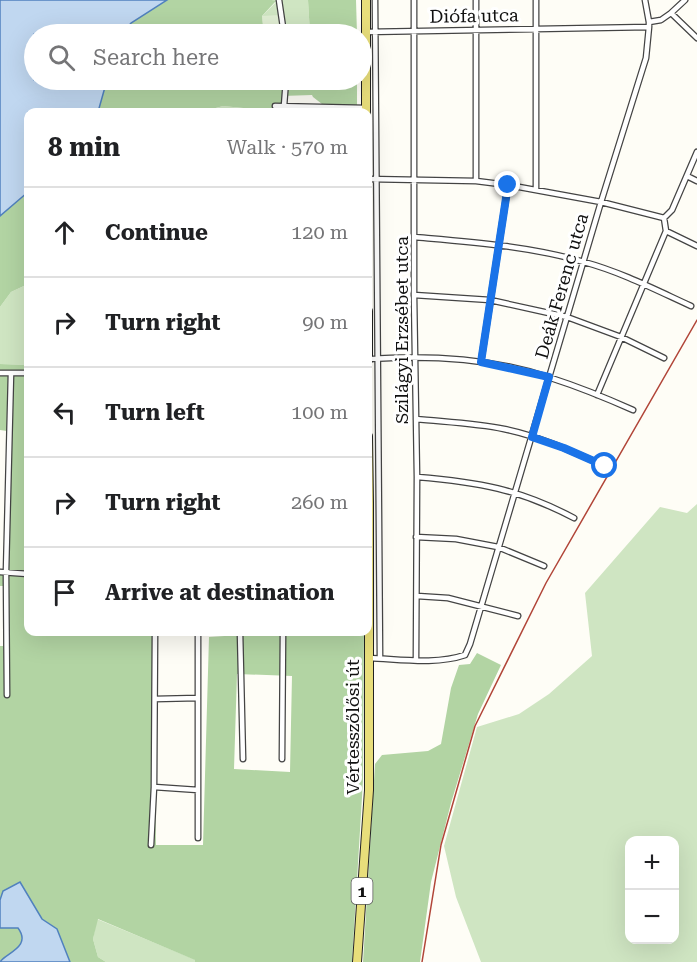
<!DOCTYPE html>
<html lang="en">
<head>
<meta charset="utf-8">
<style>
	body { margin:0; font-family:"Roboto Serif",serif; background:#f6f6f6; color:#202124 }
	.controls { position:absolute; right:18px; bottom:18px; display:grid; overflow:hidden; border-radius:12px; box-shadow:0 6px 24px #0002 }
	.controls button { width:54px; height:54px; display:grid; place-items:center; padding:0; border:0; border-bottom:2px solid #e0e0e0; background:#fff; color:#202124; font:30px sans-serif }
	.stop { position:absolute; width:18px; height:18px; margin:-14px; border:4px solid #1a73e8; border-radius:50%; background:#fff }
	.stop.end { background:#1a73e8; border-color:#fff; box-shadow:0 2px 6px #0008 }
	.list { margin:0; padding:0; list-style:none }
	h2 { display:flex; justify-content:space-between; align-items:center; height:78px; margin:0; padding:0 24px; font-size:26px }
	h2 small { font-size:20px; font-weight:400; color:#757577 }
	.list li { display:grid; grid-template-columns:39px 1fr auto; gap:18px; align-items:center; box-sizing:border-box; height:90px; padding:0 24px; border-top:2px solid #e0e0e0 }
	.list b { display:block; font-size:22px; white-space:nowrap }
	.list em { font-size:20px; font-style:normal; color:#757577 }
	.icon { flex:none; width:33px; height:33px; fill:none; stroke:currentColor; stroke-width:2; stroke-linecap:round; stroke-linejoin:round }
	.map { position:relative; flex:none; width:697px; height:962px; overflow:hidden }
	.search { position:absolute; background:#fff; box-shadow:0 6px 24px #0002; left:24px; top:24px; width:348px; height:66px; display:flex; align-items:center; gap:15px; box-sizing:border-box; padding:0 21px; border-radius:33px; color:#757577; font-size:22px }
	.panel { position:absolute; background:#fff; box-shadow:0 6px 24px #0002; left:24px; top:108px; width:348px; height:528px; border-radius:12px }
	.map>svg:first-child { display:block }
</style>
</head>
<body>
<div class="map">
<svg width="697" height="962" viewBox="0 0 697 962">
	<rect width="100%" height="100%" fill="#fefdf6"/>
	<path fill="#cfe5c2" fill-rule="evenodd" d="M272,0H308L310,34H264L262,16L276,2Z
		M223,106L265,110L264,112H201Z
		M28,284V365L0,364V307L11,292Z
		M697,504V962H481L456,897L444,846L477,727L519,714L549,694L592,656L585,593L660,507L687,513ZM630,840H674V940H630Z
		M97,919L196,960L195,962H106L98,957L93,939Z"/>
	<path fill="#b2d4a3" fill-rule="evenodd" d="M167,0H272L276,1L262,16L264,34H122L131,23Z
		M308,0H356L357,34H310Z
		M107,80H286V85H313V80H357V112H321L322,104L313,97L312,95L282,96V112H264V110L223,106L201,112H98Z
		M28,192V284L11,292L0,307V216Z
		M0,364L28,365V632H153L156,845H203L209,637L240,635V632H364L363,781L352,962H195V960L98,919L93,939L98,957L106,962H70L57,929L42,919L20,883L0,900V646H3V586H0V570L5,569L7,431L0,430ZM237,674L292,676L290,772L234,769Z
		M477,653L501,665L478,714L451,803L431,882L420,962H363L375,764L382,755L428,751L441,744L451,688L459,665L470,664Z
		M12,927L18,928C30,945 10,953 0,961V928Z"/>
	<path fill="#e0eed3" d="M280,15L283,34H264L262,16Z"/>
	<path fill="#c0d7f0" stroke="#5081be" stroke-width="1.5" d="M0,0H167L131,23L122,34H34V80H107L98,112H28V192L0,216Z
		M20,882L42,919L57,929L70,962H0C6,953 32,947 18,928H0V900L3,891Z"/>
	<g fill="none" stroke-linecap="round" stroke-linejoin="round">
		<defs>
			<path id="street" d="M279,0L284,34
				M375,0L380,658
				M414,0V295L417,477L416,660
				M476,0V181
				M536,0V189
				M645,0L649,22
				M671,13L685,0
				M649,22L661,20L671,13L697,38
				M366,32L649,27V22
				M275,106L366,108
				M284,106L286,80
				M687,176L697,181
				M368,179L476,181L508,185L601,202L664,218
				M666,231L697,246
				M414,237C471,242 529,246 584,262C621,272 656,290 691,306
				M414,295L490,300L567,317L621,337L664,358
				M368,359C428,355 493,358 551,378C579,387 606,398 633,410
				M481,362L508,185
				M0,373H28
				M597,395L666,231L664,218L672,210L697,152
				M416,419C445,422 475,423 504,429C539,436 573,452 605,466
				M417,477C478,482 519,489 574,518
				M416,537L456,539L498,547L544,566
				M0,572L28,574
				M417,596L448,598L518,616
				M240,632L243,759
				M369,658C399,659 436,665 465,655L470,644L601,202L646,58L649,27
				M7,695L6,572L11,373
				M155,699L198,698
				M282,759L283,632
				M154,787L198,790
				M198,838V632
				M151,845L154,787L155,632"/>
			<path id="primary" d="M366,0V112
				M368,311V360
				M357,962L369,790V503L368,436"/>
		</defs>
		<use href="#street" stroke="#444" stroke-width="7"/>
		<use href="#primary" stroke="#222" stroke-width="10"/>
		<use href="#street" stroke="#fff" stroke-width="4.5"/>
		<use href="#primary" stroke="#e8de7b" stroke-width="8"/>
		<path stroke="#b14538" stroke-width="1.5" d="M422,962L441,845L475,726L546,583L697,320"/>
	</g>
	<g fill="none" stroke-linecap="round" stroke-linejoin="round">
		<path stroke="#1a73e8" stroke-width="8" d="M508,185L481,362L549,377L532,437L564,448L605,466"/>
	</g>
	<g text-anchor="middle" stroke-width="6" stroke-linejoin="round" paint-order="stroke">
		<rect fill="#fff" stroke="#585858" stroke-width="1.5" x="351.5" y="878" width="21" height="26" rx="4.5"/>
		<g font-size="16" font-weight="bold" fill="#111">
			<text x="362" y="897">1</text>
		</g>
		<g font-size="18" fill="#111" stroke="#fff">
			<text transform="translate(474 16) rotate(-1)" y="6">Diófa utca</text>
			<text transform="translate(562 286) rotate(-74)" y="6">Deák Ferenc utca</text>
			<text transform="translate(402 330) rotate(-90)" y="6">Szilágyi Erzsébet utca</text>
			<text transform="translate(353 727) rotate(-90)" y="6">Vértesszőlősi út</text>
		</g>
	</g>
</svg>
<div class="controls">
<button>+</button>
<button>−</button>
</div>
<div class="stop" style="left:605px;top:466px"></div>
<div class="stop end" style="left:508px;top:185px"></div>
<div class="search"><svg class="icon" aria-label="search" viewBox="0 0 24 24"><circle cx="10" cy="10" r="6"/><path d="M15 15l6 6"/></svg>Search here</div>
<section class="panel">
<h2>8 min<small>Walk · 570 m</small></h2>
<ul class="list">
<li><svg class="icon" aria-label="ahead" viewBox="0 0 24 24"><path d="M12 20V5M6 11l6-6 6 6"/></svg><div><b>Continue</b></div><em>120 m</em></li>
<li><svg class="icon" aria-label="right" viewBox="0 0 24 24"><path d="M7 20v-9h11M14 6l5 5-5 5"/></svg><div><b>Turn right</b></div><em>90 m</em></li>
<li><svg class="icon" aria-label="left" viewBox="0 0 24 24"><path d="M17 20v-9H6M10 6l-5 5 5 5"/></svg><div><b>Turn left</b></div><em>100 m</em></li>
<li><svg class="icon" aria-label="right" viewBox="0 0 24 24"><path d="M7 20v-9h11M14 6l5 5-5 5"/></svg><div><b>Turn right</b></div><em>260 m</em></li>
<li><svg class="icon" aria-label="arrive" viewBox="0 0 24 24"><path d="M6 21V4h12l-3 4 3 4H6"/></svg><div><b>Arrive at destination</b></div></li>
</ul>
</section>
</div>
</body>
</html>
